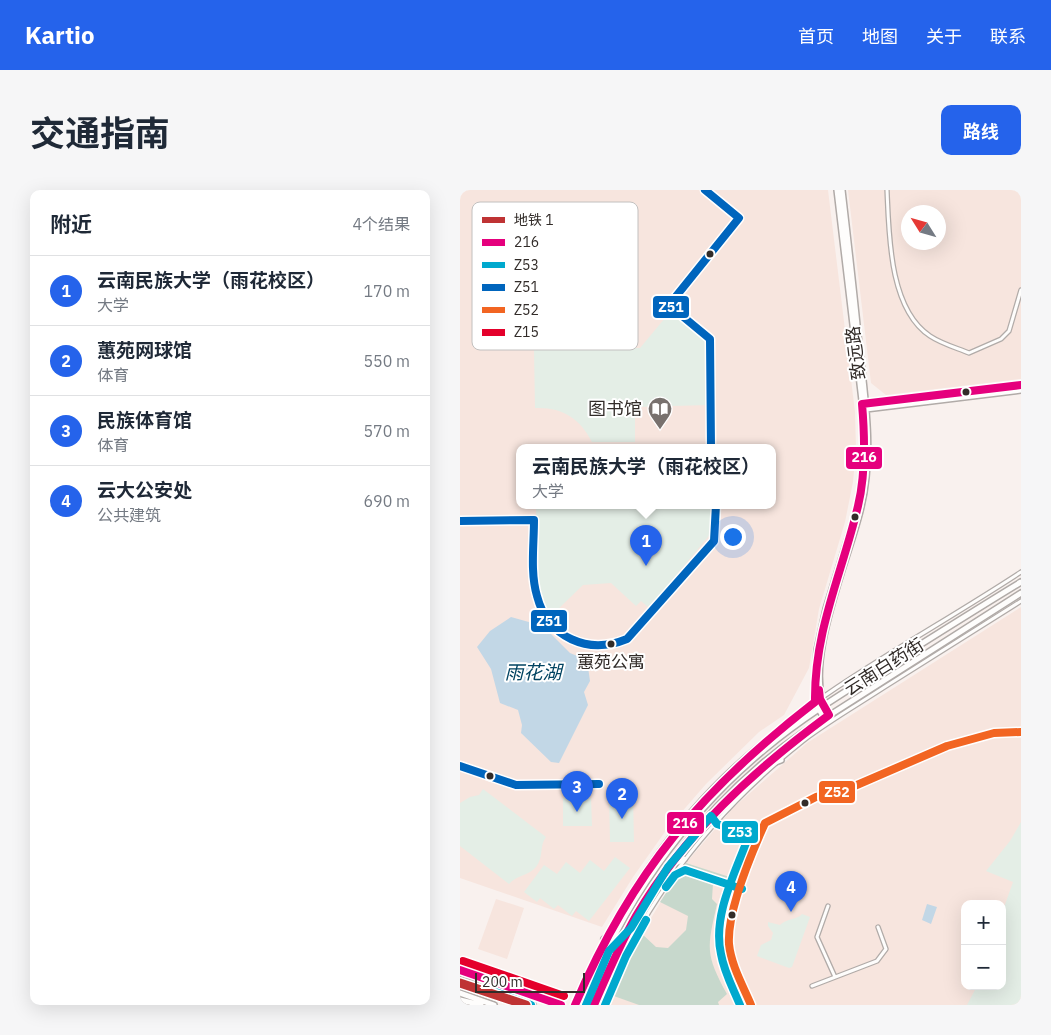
<!DOCTYPE html>
<html lang="zh">
<head>
<meta charset="utf-8">
<style>
	body { margin:0; font-family:"IBM Plex Sans","Noto Sans SC",sans-serif; background:#f6f6f7; color:#1f2937 }
	.controls { position:absolute; right:15px; bottom:15px; display:grid; overflow:hidden; border-radius:10px; box-shadow:0 5px 20px #0002 }
	.controls button { width:45px; height:45px; display:grid; place-items:center; padding:0; border:0; border-bottom:1px solid #e0e1e3; background:#fff; color:#1f2937; font:25px sans-serif }
	.compass { position:absolute; left:441px; top:15px; width:45px; height:45px; border-radius:50%; background:#fff; box-shadow:0 5px 20px #0002; rotate:307deg }
	.scale { position:absolute; left:15px; bottom:12px; width:110px; box-sizing:border-box; padding-left:5px; border:2px solid #322c29; border-top:0; font-size:14px; line-height:18px; white-space:nowrap; color:#322c29; -webkit-text-stroke:4px #fff; paint-order:stroke }
	.you { position:absolute; left:272px; top:346px; width:18px; height:18px; margin:-12px; border:4px solid #fff; border-radius:50%; background:#1a73e8; box-shadow:0 0 0 8px #1a73e833 }
	.badge { display:grid; place-items:center; width:32px; height:32px; border-radius:50%; background:#2563eb; color:#fff; font-size:16px; font-weight:700 }
	.pin { position:absolute; translate:-50% -41px; filter:drop-shadow(0 1px 2px #0008) }
	.pin::after { content:''; position:absolute; top:26px; width:18px; height:15px; background:inherit; clip-path:polygon(0 0,100% 0,50% 100%) }
	.popup { position:absolute; left:56px; top:254px; width:260px; height:65px; box-sizing:border-box; display:grid; place-content:center; border-radius:10px; background:#fff; filter:drop-shadow(0 1px 4px #0005); font-size:16px; white-space:nowrap; color:#747a83 }
	.popup b { font-size:19px; color:#1f2937 }
	.popup::after { content:''; position:absolute; left:50%; top:100%; margin-left:-10px; border:10px solid transparent; border-top-color:#fff }
	.list { margin:0; padding:0; list-style:none }
	h2 { display:flex; justify-content:space-between; align-items:center; height:65px; margin:0; padding:0 20px; font-size:21px }
	h2 small { font-size:16px; font-weight:400; color:#747a83 }
	.list li { display:grid; grid-template-columns:32px 1fr auto; gap:15px; align-items:center; box-sizing:border-box; height:70px; padding:0 20px; border-top:1px solid #e0e1e3 }
	.list b { display:block; font-size:19px; white-space:nowrap }
	.list p { margin:0; font-size:16px; white-space:nowrap; color:#747a83 }
	.list em { font-size:16px; font-style:normal; color:#747a83 }
	.map { position:relative; flex:none; width:561px; height:815px; overflow:hidden; border-radius:10px }
	header { display:flex; align-items:center; gap:30px; box-sizing:border-box; height:70px; padding:0 25px; background:#2563eb; color:#fff }
	header strong { font-size:24px }
	nav { display:flex; gap:28px; margin-inline-start:auto; font-size:18px }
	.intro { display:flex; align-items:center; justify-content:space-between; box-sizing:border-box; height:120px; padding:0 30px }
	h1 { margin:0; font-size:35px }
	.button { padding:12px 22px; border-radius:10px; background:#2563eb; color:#fff; font-size:18px; font-weight:700 }
	main { display:flex; gap:30px; padding:0 30px }
	aside { flex:1; background:#fff; border-radius:10px; box-shadow:0 5px 20px #0002 }
	.map>svg:first-child { display:block }
</style>
</head>
<body>
<header>
<strong>Kartio</strong>
<nav><a>首页</a><a>地图</a><a>关于</a><a>联系</a></nav>
</header>
<div class="intro"><h1>交通指南</h1><a class="button">路线</a></div>
<main>
<aside>
<h2>附近<small>4个结果</small></h2>
<ul class="list">
<li><span class="badge">1</span><div><b>云南民族大学（雨花校区）</b><p>大学</p></div><em>170 m</em></li>
<li><span class="badge">2</span><div><b>蕙苑网球馆</b><p>体育</p></div><em>550 m</em></li>
<li><span class="badge">3</span><div><b>民族体育馆</b><p>体育</p></div><em>570 m</em></li>
<li><span class="badge">4</span><div><b>云大公安处</b><p>公共建筑</p></div><em>690 m</em></li>
</ul>
</aside>
<div class="map">
<svg width="561" height="815" viewBox="0 0 561 815">
	<rect width="100%" height="100%" fill="#f9f1ee"/>
	<path fill="#f7e5de" fill-rule="evenodd" d="M0,0H368L395,222L396,259L393,292L385,332L359,419L349,478L324,525L299,542L246,594L207,639L173,687L142,737L0,688ZM60,257H312V315H60Z
		M388,0H561V189L426,205L411,193ZM448,22H478V52H448Z
		M561,417V815H148L170,770L177,751L213,692L226,673L274,617L347,553ZM505,714H542V796H505Z
		M36,709L64,718L47,769L18,759Z"/>
	<path fill="#e4eee6" d="M210,122L247,151L249,215L175,217V252H132C120,228 102,217 75,218L74,160L180,158Z
		M76,315H253L252,342L189,418L181,411L176,416L151,393L123,395L92,425L83,415L77,398Z
		M23,599L86,647C79,656 84,667 76,677C68,686 57,685 49,694L0,656V613L10,607L19,605Z
		M173,606L174,652H150L149,607Z
		M103,608H131L132,636H103Z
		M561,632V815H507L517,796H542V746L545,740L542,723L553,692L526,681L550,651Z
		M155,667L170,678L129,731L116,721L112,726L98,715L94,719L80,708L77,712L64,702L84,675L97,684L106,672L120,683L130,670L144,681Z
		M342,724L350,727L332,777L329,778L297,766L301,755L311,750L313,743L308,736V732L320,735C327,728 337,730 342,724Z"/>
	<path fill="#c7d8cc" d="M226,673L279,690L278,700L253,693L252,709L257,714C247,758 245,764 267,804L258,812L259,815H179L151,805L181,743L196,757L208,758L226,740L228,726L200,712Z"/>
	<path fill="#c2d7e6" d="M51,427L83,436L110,463L127,470L130,491L124,502L128,515L99,573L91,572L61,543L62,535L58,520L40,513L31,479L17,457L30,441Z
		M467,714L477,717L471,734L462,730Z"/>
	<g fill="none" stroke-linecap="round" stroke-linejoin="round">
		<defs>
			<path id="street" d="M427,0C429,44 429,119 470,146C482,154 497,158 509,163L541,149L549,141L561,100
				M368,716L357,747L375,787
				M14,785L101,815
				M352,796L417,771L426,759L418,737
				M115,815C151,721 211,631 287,565C370,493 470,442 561,382
				M142,815C185,708 254,621 344,550C369,531 397,515 423,498C469,469 515,440 561,411"/>
			<path id="secondary" d="M405,213L561,195
				M406,219L561,200
				M369,525C338,481 390,367 401,317C414,263 405,209 399,155C394,103 388,52 382,0
				M364,528L355,512L357,460L366,419L398,316L404,269L403,219L377,0"/>
			<path id="primary" d="M302,577L321,570
				M268,617L274,602
				M209,676L224,669
				M144,749L159,736
				M0,780L43,802
				M0,790L73,815
				M0,803L34,815
				M0,810L21,815
				M124,815C159,717 225,625 305,559C342,528 383,503 423,478C469,449 515,420 561,392
				M134,815C176,705 248,608 345,541L561,403"/>
		</defs>
		<use href="#street" stroke="#b1aba8" stroke-width="5.5"/>
		<use href="#secondary" stroke="#b1aba8" stroke-width="8"/>
		<use href="#primary" stroke="#b1aba8" stroke-width="8"/>
		<use href="#street" stroke="#fefdfc" stroke-width="3"/>
		<use href="#secondary" stroke="#fefdfc" stroke-width="5"/>
		<use href="#primary" stroke="#fefdfc" stroke-width="5"/>
		<defs>
			<path id="bus-1" d="M0,780L101,815
				M115,815C172,682 241,600 355,512C354,440 382,384 398,316C406,283 405,248 402,214L561,195
				M134,815C147,785 160,754 176,726C225,643 293,581 369,525L360,509L359,500"/>
			<path id="bus-2" d="M206,697L215,685L225,680L282,699
				M27,799L71,815
				M126,815L149,761L171,738L208,677L251,626L257,634L289,645C276,682 252,725 261,764C264,782 273,798 280,815
				M145,815L166,766L186,730"/>
			<path id="bus-3" d="M245,0L279,28L209,115L250,149L251,257
				M0,331L74,330C74,355 70,382 77,406C88,448 128,465 167,449L254,351L256,315
				M0,576L56,595L139,594"/>
			<path id="bus-4" d="M291,815C283,796 271,775 269,754C267,722 292,662 305,633L356,607L383,601L487,556L534,543L561,542"/>
			<path id="bus-5" d="M3,771L104,806"/>
		</defs>
		<use href="#bus-1" stroke="#fff" stroke-width="11"/>
		<use href="#bus-2" stroke="#fff" stroke-width="11"/>
		<use href="#bus-3" stroke="#fff" stroke-width="11"/>
		<use href="#bus-4" stroke="#fff" stroke-width="11"/>
		<use href="#bus-5" stroke="#fff" stroke-width="11"/>
		<use href="#bus-1" stroke="#e5007d" stroke-width="8"/>
		<use href="#bus-2" stroke="#00a9ce" stroke-width="8"/>
		<use href="#bus-3" stroke="#0065bd" stroke-width="8"/>
		<use href="#bus-4" stroke="#f26522" stroke-width="8"/>
		<use href="#bus-5" stroke="#e4002b" stroke-width="8"/>
		<defs>
			<path id="metro-1" d="M0,793L66,815"/>
		</defs>
		<use href="#metro-1" stroke="#fff" stroke-width="12"/>
		<use href="#metro-1" stroke="#bf3334" stroke-width="9"/>
	</g>
	<defs>
		<symbol id="library-pin" viewBox="-11 -11 22 30"><path d="M0 17L-7.5 6A9.5 9.5 0 1 1 7.5 6Z" fill="#78716e" stroke="#fff"/><path d="M-6-4Q-3-5.5-.7-3.5V5Q-3 3-6 4ZM6-4Q3-5.5 .7-3.5V5Q3 3 6 4Z" fill="#fff"/></symbol>
	</defs>
	<g fill-rule="evenodd">
		<use href="#library-pin" x="186" y="205" width="28" height="38"/>
	</g>
	<g fill="#322c29" stroke="#fff" stroke-width="2">
		<circle cx="250" cy="64" r="4.5"/>
		<circle cx="506" cy="202" r="4.5"/>
		<circle cx="395" cy="327" r="4.5"/>
		<circle cx="151" cy="454" r="4.5"/>
		<circle cx="30" cy="586" r="4.5"/>
		<circle cx="345" cy="613" r="4.5"/>
		<circle cx="272" cy="725" r="4.5"/>
	</g>
	<g text-anchor="middle" stroke-width="4" stroke-linejoin="round" paint-order="stroke">
		<g font-size="17" fill="#322c29" stroke="#fff">
			<text x="151" y="478">蕙苑公寓</text>
		</g>
		<g font-size="18" fill="#322c29" stroke="#fff">
			<text transform="translate(396 163) rotate(-97)" y="6">致远路</text>
			<text transform="translate(424 477) rotate(-32)" y="6">云南白药街</text>
		</g>
		<g font-size="18" fill="#322c29" stroke="#fff" text-anchor="end">
			<text x="182" y="225">图书馆</text>
		</g>
		<g font-size="19" font-style="italic" fill="#014361" stroke="#fff">
			<text x="73" y="489">雨花湖</text>
		</g>
	</g>
	<rect x="12" y="12" width="166" height="148" rx="8" fill="#fff" stroke="#c2c0bf" stroke-width="1"/>
	<rect x="22" y="27" width="23" height="6" fill="#bf3334"/>
	<rect x="22" y="49" width="23" height="7" fill="#e5007d"/>
	<rect x="22" y="72" width="23" height="6" fill="#00a9ce"/>
	<rect x="22" y="94" width="23" height="7" fill="#0065bd"/>
	<rect x="22" y="117" width="23" height="6" fill="#f26522"/>
	<rect x="22" y="139" width="23" height="7" fill="#e4002b"/>
	<g font-size="14" fill="#322c29">
		<text x="54" y="35">地铁 1</text>
		<text x="54" y="57">216</text>
		<text x="54" y="80">Z53</text>
		<text x="54" y="102">Z51</text>
		<text x="54" y="125">Z52</text>
		<text x="54" y="147">Z15</text>
	</g>
	<g stroke="#fff" stroke-width="2">
		<rect x="192" y="105" width="38" height="24" rx="5" fill="#0065bd"/>
		<rect x="385" y="256" width="38" height="24" rx="5" fill="#e5007d"/>
		<rect x="70" y="419" width="38" height="24" rx="5" fill="#0065bd"/>
		<rect x="358" y="590" width="38" height="24" rx="5" fill="#f26522"/>
		<rect x="206" y="621" width="39" height="24" rx="5" fill="#e5007d"/>
		<rect x="261" y="630" width="38" height="24" rx="5" fill="#00a9ce"/>
	</g>
	<g font-size="14" text-anchor="middle" font-weight="bold" fill="#fff">
		<text x="211" y="122">Z51</text>
		<text x="404" y="272">216</text>
		<text x="89" y="436">Z51</text>
		<text x="377" y="607">Z52</text>
		<text x="225" y="638">216</text>
		<text x="280" y="647">Z53</text>
	</g>
</svg>
<div class="controls">
<button>+</button>
<button>−</button>
</div>
<svg class="compass" viewBox="-18 -18 36 36"><path d="M0-13l5 13h-10z" fill="#e53935"/><path d="M0 13l5-13h-10z" fill="#747a83"/></svg>
<div class="scale">200 m</div>
<div class="you"></div>
<div class="pin badge" style="left:186px;top:376px">1</div>
<div class="popup"><b>云南民族大学（雨花校区）</b>大学</div>
<div class="pin badge" style="left:162px;top:629px">2</div>
<div class="pin badge" style="left:117px;top:622px">3</div>
<div class="pin badge" style="left:331px;top:722px">4</div>
</div>
</main>
</body>
</html>
